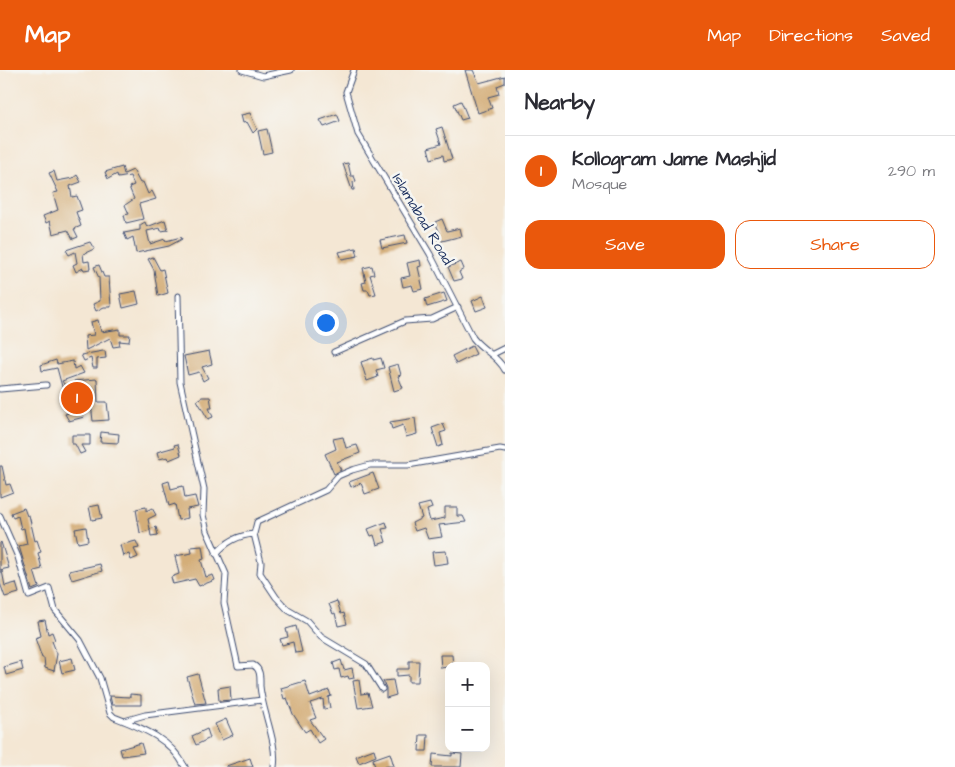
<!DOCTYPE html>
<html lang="en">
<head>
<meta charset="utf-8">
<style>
	body { margin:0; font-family:"Architects Daughter",sans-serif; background:#f2f2f3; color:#2b2b33 }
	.controls { position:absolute; right:15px; bottom:15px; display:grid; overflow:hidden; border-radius:10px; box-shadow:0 5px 20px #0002 }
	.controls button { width:45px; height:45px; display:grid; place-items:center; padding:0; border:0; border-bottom:1px solid #e1e1e2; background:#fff; color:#2b2b33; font:25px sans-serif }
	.you { position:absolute; left:325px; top:252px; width:18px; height:18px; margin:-12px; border:4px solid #fff; border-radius:50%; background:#1a73e8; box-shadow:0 0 0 8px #1a73e833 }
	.badge { display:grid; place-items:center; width:32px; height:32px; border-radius:50%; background:#ea580c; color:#fff; font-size:16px; font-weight:700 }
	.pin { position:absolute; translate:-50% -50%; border:2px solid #fff; box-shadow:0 1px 5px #0006 }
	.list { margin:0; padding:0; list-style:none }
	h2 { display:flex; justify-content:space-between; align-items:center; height:65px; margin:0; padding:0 20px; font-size:21px }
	h2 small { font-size:16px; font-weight:400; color:#7c7c81 }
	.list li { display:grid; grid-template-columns:32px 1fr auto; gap:15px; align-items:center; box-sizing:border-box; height:70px; padding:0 20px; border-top:1px solid #e1e1e2 }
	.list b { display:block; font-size:19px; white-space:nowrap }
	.list p { margin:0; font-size:16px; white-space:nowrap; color:#7c7c81 }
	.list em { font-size:16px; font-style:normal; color:#7c7c81 }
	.actions { display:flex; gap:10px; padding:15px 20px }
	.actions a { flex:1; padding:11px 0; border:1px solid #ea580c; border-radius:15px; text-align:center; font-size:18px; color:#ea580c }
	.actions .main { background:#ea580c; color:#fff }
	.map { position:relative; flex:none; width:505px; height:697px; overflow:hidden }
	header { display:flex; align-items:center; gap:30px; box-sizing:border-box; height:70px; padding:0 25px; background:#ea580c; color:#fff }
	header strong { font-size:24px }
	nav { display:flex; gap:28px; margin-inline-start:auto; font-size:18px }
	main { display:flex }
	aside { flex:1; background:#fff }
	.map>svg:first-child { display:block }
</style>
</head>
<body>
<header>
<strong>Map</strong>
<nav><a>Map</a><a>Directions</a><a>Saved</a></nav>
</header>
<main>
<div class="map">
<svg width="505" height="697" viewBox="0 0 505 697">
	<rect width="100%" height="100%" fill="#f6f6f2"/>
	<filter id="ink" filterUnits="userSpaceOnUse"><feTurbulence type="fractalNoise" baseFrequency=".02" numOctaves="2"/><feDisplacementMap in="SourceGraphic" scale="10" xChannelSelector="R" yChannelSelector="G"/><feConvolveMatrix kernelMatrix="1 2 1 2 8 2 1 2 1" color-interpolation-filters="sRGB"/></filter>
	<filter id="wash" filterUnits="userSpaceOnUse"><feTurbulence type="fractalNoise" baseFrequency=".0096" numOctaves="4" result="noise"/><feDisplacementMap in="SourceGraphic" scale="20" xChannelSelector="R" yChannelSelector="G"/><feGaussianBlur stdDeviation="1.12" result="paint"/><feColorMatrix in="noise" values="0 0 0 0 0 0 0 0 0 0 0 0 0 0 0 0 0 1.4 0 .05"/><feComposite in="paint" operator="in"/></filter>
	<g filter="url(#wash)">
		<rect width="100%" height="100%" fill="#f4e7d4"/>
		<g id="blocks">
			<path fill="#d4ae79" d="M465,0H473L479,13L505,6V13L497,16L499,24L488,27L492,38L478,43Z
				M461,31L468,48L461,50L454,34Z
				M250,43L257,59L253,63L247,52L243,53L241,45Z
				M337,44L340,51L324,57L320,50Z
				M442,57L452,89L444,91L443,85L431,89L428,78L441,74L436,59Z
				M267,59L272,82L263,84L258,61Z
				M348,93L351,106H354L356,111L353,112L354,120H352L343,94Z
				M122,97L124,104L133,100L140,113L143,112L148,124L152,121L156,129L139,134L143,149L126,153L124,145L129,144L125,135L134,129L129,117L134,115L130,106L118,108L117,104L108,109L105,102Z
				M54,101L57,111L73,108L77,105L81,112L70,116L72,127L77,126L82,140L76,142L81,156L74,159L78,167L73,169L68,160L53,164L50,151L46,153L43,146L58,140L53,123L58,122L49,103Z
				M442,149L447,161L460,158L462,166L438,172L436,164L440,163L435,152Z
				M165,150L168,160L161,161L160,158L147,161L150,174L165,169L166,171L181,167L182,169L169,176L136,183L133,167L127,170L124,163L140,160V155L145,152L147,157Z
				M405,165L407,173L382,178L380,170Z
				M90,172L94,179L83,184L84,192L89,191L90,199L84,200L83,198L76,202L73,195L77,193L75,182L69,185L66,180Z
				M356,178L358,186L342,189L339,182Z
				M153,187L160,200L163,199L168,223L158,226L154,200L148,189Z
				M420,190L421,196L418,197L423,219L414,221L412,215L403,217L401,208L410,206L407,193Z
				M461,192L464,199L459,202L462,209L454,211L448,197Z
				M99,195L104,207H109L111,237H104L96,241L93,234L100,231L99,208L94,197Z
				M372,196L374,204L370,205L376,224L370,225L368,220H364L362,213L366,212L363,198Z
				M136,221L139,234L123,238L120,224Z
				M444,223L447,231L427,237L425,229Z
				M483,226L487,237L476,241L472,231Z
				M98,250L101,262L120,259V265H130L129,272L119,271L120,276L113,277L110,268L86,280L85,266L94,265L91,252Z
				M472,276L476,284L456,294L452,286Z
				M103,281H105L106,288L97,289V298H93L91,288L84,291L81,285Z
				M209,281L212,294L202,297L208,308L203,311L199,302L188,305L184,286Z
				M373,288V290L381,288L384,298L376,300L378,307L367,311L361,292Z
				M56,290L57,294L73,291L74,299L80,296L84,303L62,311L69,322L64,324L57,298L42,301L41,295Z
				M398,294L401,305L398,306L403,318L394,321L388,297Z
				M97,309L98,332H107L109,350L93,351L89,316L78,319L74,311Z
				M202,327H210L212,338H209L213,347L208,349L197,330Z
				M70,333H78V341L81,340L84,347L69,351L65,344L71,342Z
				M415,348L417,364L406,367L403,355L392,359L390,352Z
				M443,354L446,361L440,363L443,375L438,377L432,358Z
				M101,362L119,364L118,373L100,372Z
				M72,365H90V375H81L85,382L80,384L75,374H72Z
				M343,367L346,378L357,375L360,383L337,392L341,400L334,404L325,384L336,379L333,369Z
				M178,374L181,385L169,390L168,387L159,389L157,382L175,377L174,375Z
				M0,396H2L6,415L10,414L13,422L0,427Z
				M373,403L379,419L365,424L361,413L351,417L349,412Z
				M169,411L171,419L183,416L185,428L195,426L198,437L187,439L188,448L178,450L175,434L169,436L163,413Z
				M430,433L432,438L427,440L430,451L445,448V437H457V446H463L466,452L439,455L442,467L428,469L424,458L415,461L412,453L422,448L418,436Z
				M99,435L102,448L92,450L89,437Z
				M146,437V441L152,438L156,445L148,449L150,459L156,457L158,465L151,466L150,460L140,463L136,439Z
				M24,438L27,446L29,445L35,471L37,470L41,482L38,483L42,499L34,501L39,517L32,520L19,476L27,474L24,458L21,459L18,446L13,448L11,443Z
				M386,452L388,458L382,459L386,472L377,475L374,465L371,466L368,459Z
				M86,457L88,471L78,473L75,459Z
				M136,471L139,478L134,479L138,487L131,490L129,484L123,486L120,475Z
				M1,472L9,498L0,500V473Z
				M202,476L204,489L201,490L206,507L213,505L215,510L199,516L195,509L173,514L171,507L179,504L175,486L192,483L191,477Z
				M446,481L448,493L434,495L432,482Z
				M100,494L102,501L72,510L69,501Z
				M0,501H2L5,516L16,513L19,523L5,527L0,513Z
				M337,531L341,544L344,543L347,554L338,556L335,543L333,544L329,534Z
				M45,550L48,564L52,562L55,570L52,571L57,584L54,601L45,598L44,588H42L35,568L41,566L38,551Z
				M296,556L302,582L295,583L293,572L282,575L280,569L288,567L286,559Z
				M440,585H452L453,596L441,598Z
				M72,588L75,600L62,603L59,591Z
				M341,590L344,600L352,598L354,608L349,609L348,606L341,608L339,599L335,600L333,593Z
				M409,591H419L418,612H409V605L397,606V599H409Z
				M21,592L23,600L6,605L4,597Z
				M198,604L206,633L195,634L187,607Z
				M359,610L361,624L368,623L372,636L358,638L353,611Z
				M393,610L396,625L386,628V618L383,611Z
				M305,611L310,627L329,620L331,626L328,627L330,638L324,639L323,629L310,633L316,648L310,650L324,669L318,673L310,659L305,662L293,644L287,628L284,629L281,618Z
				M230,616L231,630L219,631L218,618Z
				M130,624L141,625V635H112L110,626L130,627Z
				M226,649L233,665L222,670L215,654Z
				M207,659L210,668L196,675L192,666Z
				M420,665H428L427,681H419Z
				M141,673L144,683L122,686L120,679Z
				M374,679L376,686L359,693L356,686Z
				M390,683L394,696L375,697L373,689Z
				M452,683L462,684L461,697H432L433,684L452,686Z
				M250,688L253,697H226V696Z"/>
		</g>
	</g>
	<g filter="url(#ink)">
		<use href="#blocks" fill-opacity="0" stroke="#3c4b70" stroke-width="1"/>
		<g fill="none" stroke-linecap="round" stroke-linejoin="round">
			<defs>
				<path id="street" d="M242,0L263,6L291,0
					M354,0L346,22L358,64L430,184L473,268C483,281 497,285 505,300
					M178,226L180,312L204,419L203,445L207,461L226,504L224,533L238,596L253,595C261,599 260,608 260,616C262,641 278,673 274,697
					M334,282L405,251L432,249L458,237
					M493,284L505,278
					M0,319L46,315
					M0,446L18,487L29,526L49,518L55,540L80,570L100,608L110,643L114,647C142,658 170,668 185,697
					M216,484C226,472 240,465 254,464
					M382,619L366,594L321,567L307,551L288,540L276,527L260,503L261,492L254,464L257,452L326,420L338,406L352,400L370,395H408L500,379L505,380
					M124,651L145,645L262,630"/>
			</defs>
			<use href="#street" stroke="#3c4b70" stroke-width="7"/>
			<use href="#street" stroke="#fff" stroke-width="5"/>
		</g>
	</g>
	<g text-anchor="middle" stroke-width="5" stroke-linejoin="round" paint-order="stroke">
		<g font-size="15" fill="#1b2f5e" stroke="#f6f6f2">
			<text transform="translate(423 149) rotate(59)" y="5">Islamabad Road</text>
		</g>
	</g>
</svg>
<div class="controls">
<button>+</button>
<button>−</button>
</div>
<div class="you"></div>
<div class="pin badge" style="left:77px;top:328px">1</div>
</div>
<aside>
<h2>Nearby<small></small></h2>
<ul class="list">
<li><span class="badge">1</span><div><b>Kollogram Jame Mashjid</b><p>Mosque</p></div><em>290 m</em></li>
</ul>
<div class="actions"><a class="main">Save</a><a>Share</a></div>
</aside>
</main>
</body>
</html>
